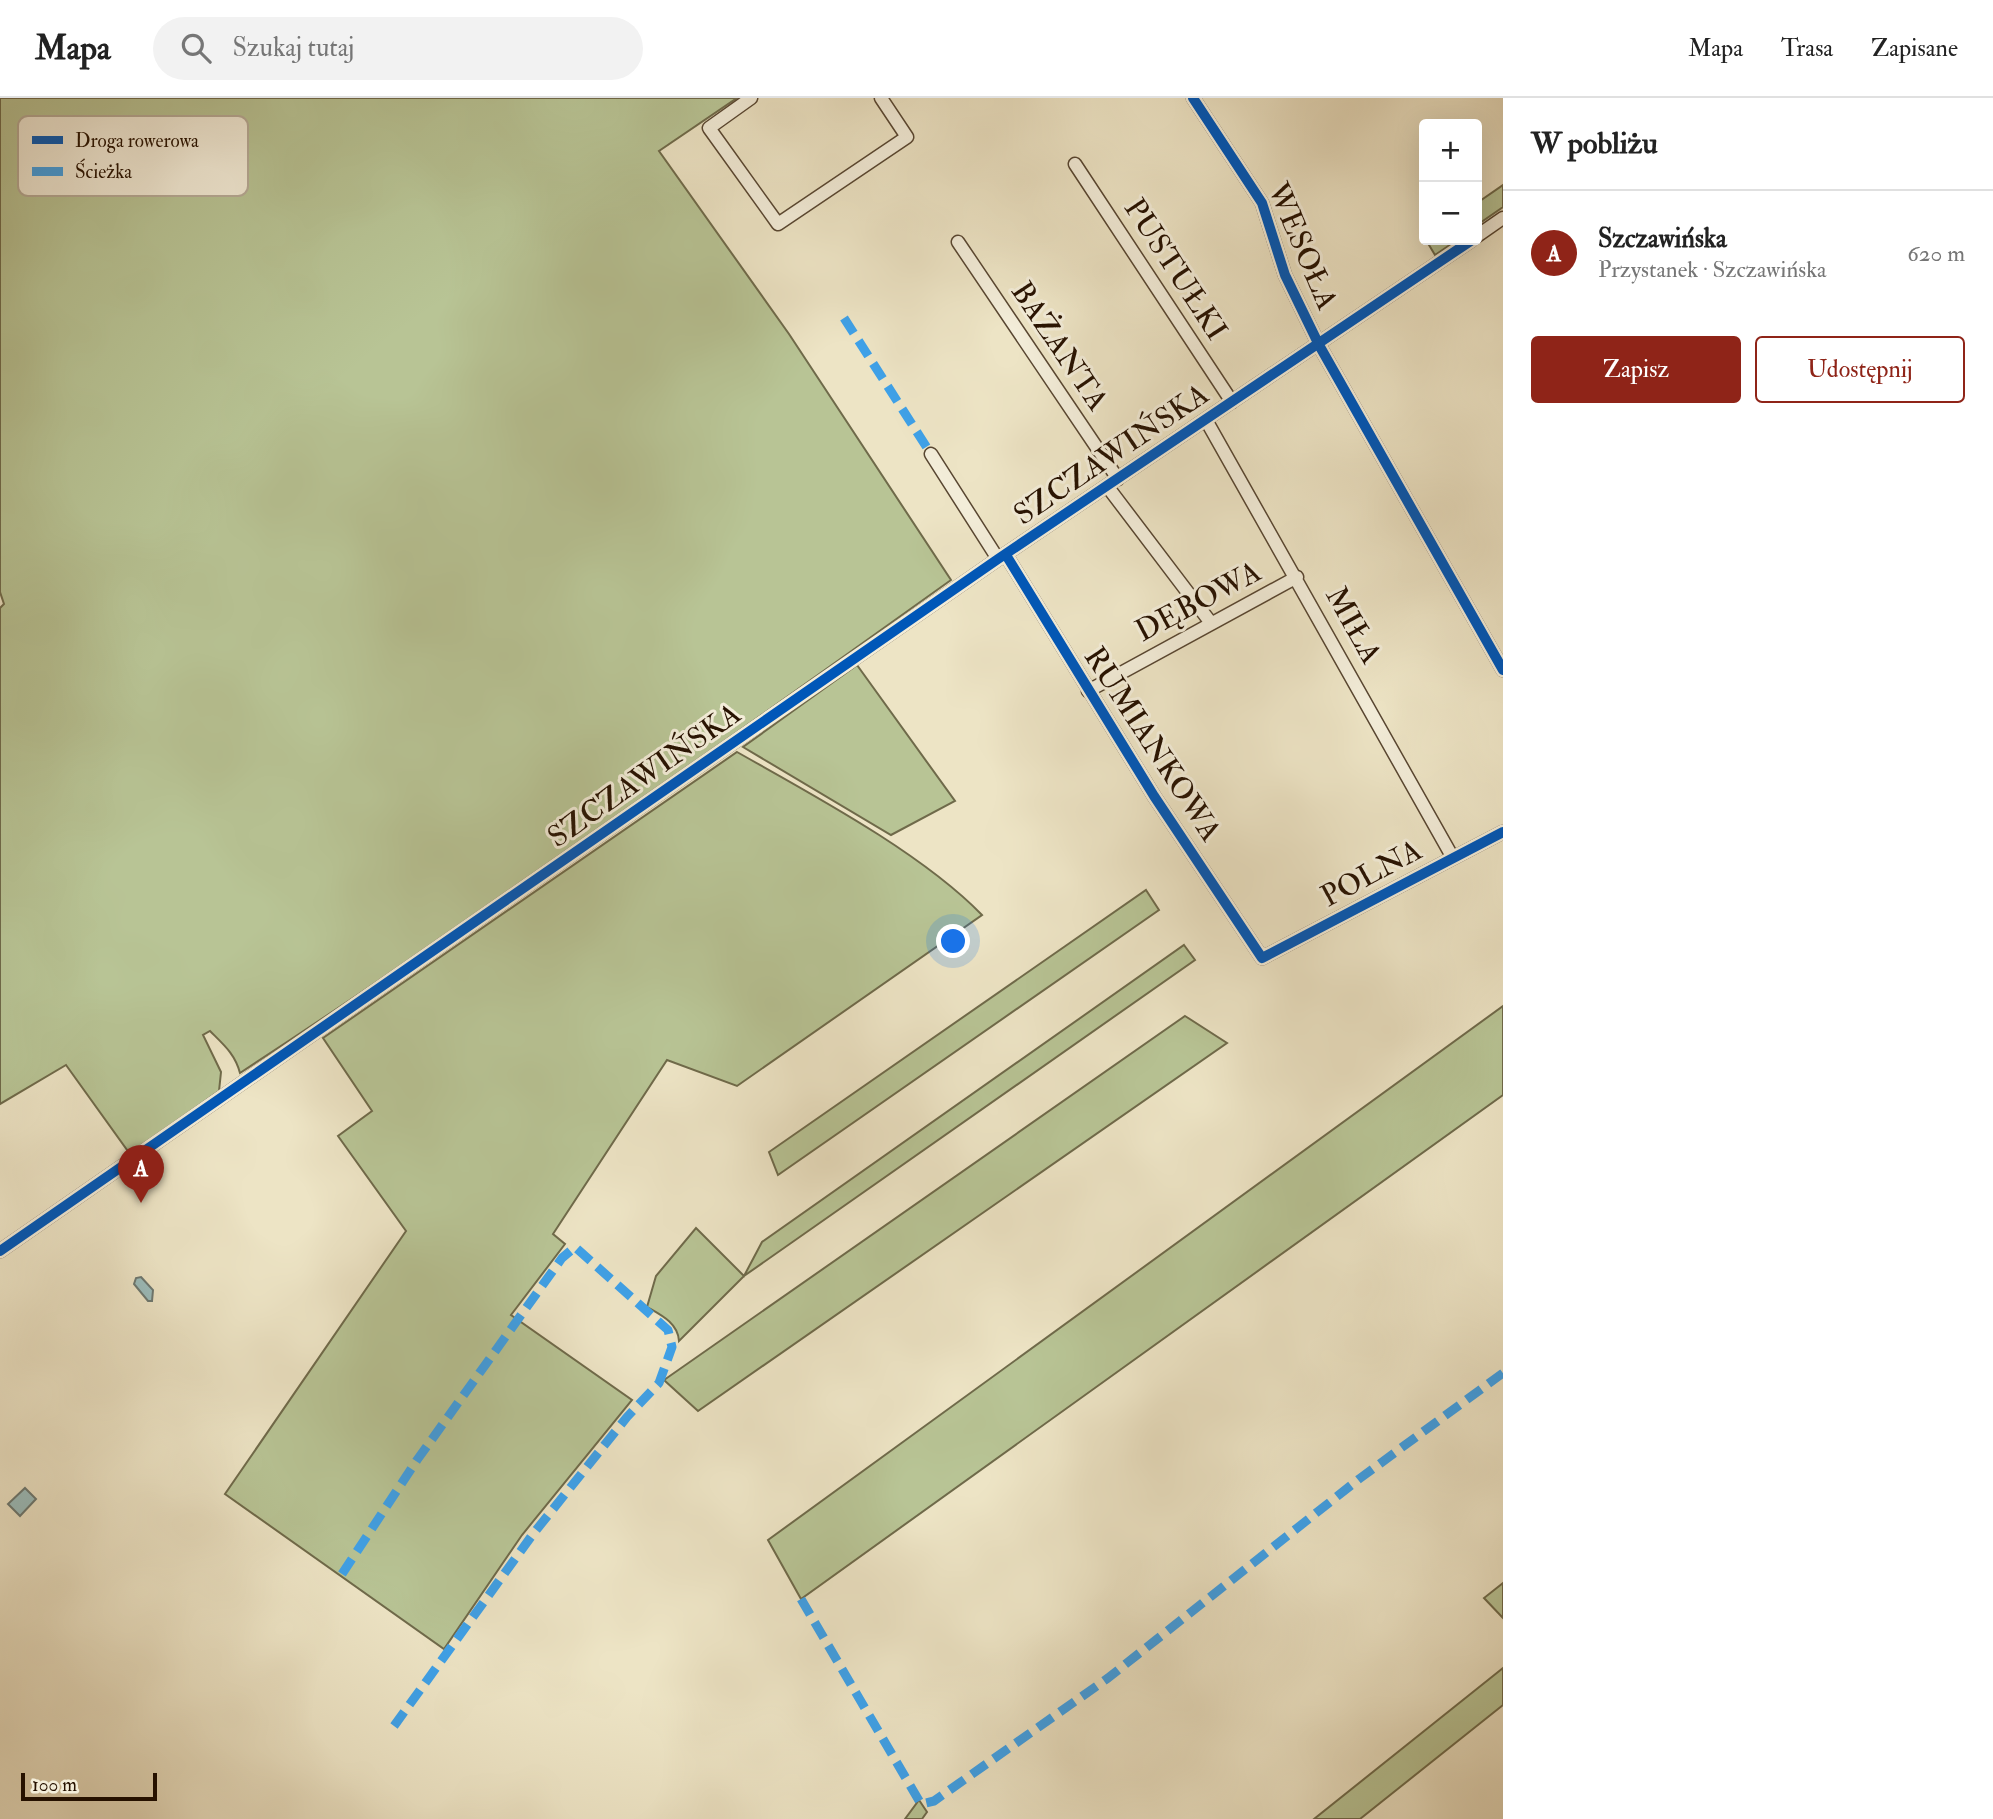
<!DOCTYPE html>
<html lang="pl">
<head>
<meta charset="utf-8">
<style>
	body { margin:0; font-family:"IM FELL Double Pica",serif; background:#f2f2f2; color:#222 }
	.controls { position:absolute; right:21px; top:21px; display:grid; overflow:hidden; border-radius:7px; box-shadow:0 7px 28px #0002 }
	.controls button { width:63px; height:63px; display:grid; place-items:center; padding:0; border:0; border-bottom:2px solid #e0e0e0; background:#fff; color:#222; font:35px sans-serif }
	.scale { position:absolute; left:21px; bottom:18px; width:136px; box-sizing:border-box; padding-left:7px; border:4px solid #261100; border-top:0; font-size:19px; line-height:24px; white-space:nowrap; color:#261100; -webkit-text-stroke:5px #f3edd9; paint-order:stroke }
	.you { position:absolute; left:954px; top:844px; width:24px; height:24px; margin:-18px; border:5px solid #fff; border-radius:50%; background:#1a73e8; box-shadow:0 0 0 10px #1a73e833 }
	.badge { display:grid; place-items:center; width:46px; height:46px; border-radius:50%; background:#8f2418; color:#fff; font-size:23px; font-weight:700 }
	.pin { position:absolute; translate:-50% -58px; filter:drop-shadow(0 2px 4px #0008) }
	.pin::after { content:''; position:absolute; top:37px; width:24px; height:21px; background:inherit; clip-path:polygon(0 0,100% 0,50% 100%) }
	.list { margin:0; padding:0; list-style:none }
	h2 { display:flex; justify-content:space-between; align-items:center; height:91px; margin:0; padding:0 28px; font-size:30px }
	h2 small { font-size:23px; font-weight:400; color:#767676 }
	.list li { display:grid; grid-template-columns:46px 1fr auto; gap:21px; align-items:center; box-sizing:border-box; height:126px; padding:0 28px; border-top:2px solid #e0e0e0 }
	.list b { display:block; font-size:26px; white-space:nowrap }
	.list p { margin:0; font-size:23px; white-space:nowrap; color:#767676 }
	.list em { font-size:23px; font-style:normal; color:#767676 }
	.actions { display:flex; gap:14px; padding:21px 28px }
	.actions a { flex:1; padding:16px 0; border:2px solid #8f2418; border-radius:7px; text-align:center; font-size:24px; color:#8f2418 }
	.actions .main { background:#8f2418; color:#fff }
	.icon { flex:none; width:38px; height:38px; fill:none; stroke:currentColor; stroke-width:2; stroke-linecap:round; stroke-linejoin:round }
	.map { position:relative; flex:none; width:1503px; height:1721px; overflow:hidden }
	header { display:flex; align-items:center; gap:42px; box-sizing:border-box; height:98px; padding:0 35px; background:#fff; border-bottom:2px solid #e0e0e0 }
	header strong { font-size:33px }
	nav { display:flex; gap:38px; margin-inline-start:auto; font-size:24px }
	.search { width:490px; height:63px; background:#f2f2f2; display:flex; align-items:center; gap:18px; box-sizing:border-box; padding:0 24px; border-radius:38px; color:#767676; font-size:26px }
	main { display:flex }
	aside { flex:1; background:#fff }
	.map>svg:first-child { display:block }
</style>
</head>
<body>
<header>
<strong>Mapa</strong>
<div class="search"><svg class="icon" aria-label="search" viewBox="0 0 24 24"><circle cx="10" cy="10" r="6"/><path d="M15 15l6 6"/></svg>Szukaj tutaj</div>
<nav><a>Mapa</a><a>Trasa</a><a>Zapisane</a></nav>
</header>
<main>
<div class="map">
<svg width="1503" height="1721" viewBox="0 0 1503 1721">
	<rect width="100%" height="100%" fill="#ede4c5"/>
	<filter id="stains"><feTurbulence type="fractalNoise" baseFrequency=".00286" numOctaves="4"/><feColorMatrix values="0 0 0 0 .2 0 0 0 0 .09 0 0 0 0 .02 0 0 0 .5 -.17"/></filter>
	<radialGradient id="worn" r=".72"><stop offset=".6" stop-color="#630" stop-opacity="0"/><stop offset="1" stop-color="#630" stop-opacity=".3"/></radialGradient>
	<path fill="#b8c495" stroke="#6f6a4a" stroke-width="2" d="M0,0H737L659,53L789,236L951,482C716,650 481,817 240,975C235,956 224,947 210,933L203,937L221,974L219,993L130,1056L66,967L0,1006V510L4,506L0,494Z
		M1503,87V109L1477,127V105Z
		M1426,142H1457L1435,157Z
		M857,567L955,703L891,737L743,649Z
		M737,654C813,697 922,755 982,817L737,988L667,962L553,1136L565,1146L511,1217L632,1302L522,1437L444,1551L225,1396L406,1133L338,1038L372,1013L323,940Z
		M1146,792L1159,812L778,1077L769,1054Z
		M1184,847L1195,862L744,1178L679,1243C678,1225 661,1217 647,1209L656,1178L696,1130L744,1178L762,1144Z
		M1503,908V997L801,1501L768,1442Z
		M1185,918L1227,945L698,1313L664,1282Z
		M1503,1485V1520L1484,1500Z
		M1503,1570V1607L1360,1721H1314Z
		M919,1702L927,1714L922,1721H905Z"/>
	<path fill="#9bbdbc" stroke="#6c7871" stroke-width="2" d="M141,1179L153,1192L152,1203H148L134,1186L136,1180Z
		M25,1390L36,1401L20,1418L8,1406Z"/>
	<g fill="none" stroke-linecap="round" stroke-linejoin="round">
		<defs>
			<path id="minor" d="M751,0L709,30L778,126L907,39L881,0
				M1193,0L1262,105L1285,177L1319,247L1503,572
				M1075,66L1232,304
				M1477,138L1503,120
				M958,144L1118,381
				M1206,322L1453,760
				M931,356L998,461
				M1107,388L1211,525
				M1006,457L1154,698L1262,860L1503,734
				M1088,593L1297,479
				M0,1153L998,461L1472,142"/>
		</defs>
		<use href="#minor" stroke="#584631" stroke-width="15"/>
		<use href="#minor" stroke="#f3edd9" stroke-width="12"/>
		<path stroke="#3ea1e9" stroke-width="9" stroke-dasharray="18 9" stroke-linecap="butt" d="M844,220L931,356
			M342,1476L417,1362L562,1160L575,1149L668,1232L672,1249L659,1285L627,1319L533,1436L394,1628
			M801,1501L921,1706L934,1703L1108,1580L1359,1381L1503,1275"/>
		<defs>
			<path id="cycleway" d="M1193,0L1262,105L1285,177L1319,247L1503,572
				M1006,457L1154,698L1262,860L1503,734
				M0,1153L998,461L1472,142"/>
		</defs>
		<use href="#cycleway" stroke="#f3edd9" stroke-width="15"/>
		<use href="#cycleway" stroke="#0057b8" stroke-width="10"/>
	</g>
	<g text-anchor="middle" stroke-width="6" stroke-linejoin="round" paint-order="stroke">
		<g font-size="30" fill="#261100" stroke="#f3edd9">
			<text transform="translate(1303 148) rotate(67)" y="10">WESOŁA</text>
			<text transform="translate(1176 171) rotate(57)" y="10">PUSTUŁKI</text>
			<text transform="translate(1060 248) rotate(56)" y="10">BAŻANTA</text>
			<text transform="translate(1111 356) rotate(-34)" y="10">SZCZAWIŃSKA</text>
			<text transform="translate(1198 503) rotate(-28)" y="10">DĘBOWA</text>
			<text transform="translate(1354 527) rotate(61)" y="10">MIŁA</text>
			<text transform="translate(1153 646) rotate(57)" y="10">RUMIANKOWA</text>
			<text transform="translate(644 677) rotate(-35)" y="10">SZCZAWIŃSKA</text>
			<text transform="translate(1371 775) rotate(-28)" y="10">POLNA</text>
		</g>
	</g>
	<rect x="18" y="18" width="230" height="80" rx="10" fill="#f3edd9" stroke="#b6ab98" stroke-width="2"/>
	<rect x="32" y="38" width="31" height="8" fill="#0057b8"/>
	<rect x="32" y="69" width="31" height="9" fill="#3ea1e9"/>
	<g font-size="19" fill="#261100">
		<text x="75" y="49">Droga rowerowa</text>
		<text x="75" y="80">Ścieżka</text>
	</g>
	<rect width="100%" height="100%" filter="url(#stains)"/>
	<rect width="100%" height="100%" fill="url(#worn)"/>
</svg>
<div class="controls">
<button>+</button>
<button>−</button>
</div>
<div class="scale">100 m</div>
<div class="you"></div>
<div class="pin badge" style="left:141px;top:1105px">A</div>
</div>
<aside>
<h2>W pobliżu<small></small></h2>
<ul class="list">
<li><span class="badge">A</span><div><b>Szczawińska</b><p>Przystanek · Szczawińska</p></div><em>620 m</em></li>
</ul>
<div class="actions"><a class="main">Zapisz</a><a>Udostępnij</a></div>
</aside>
</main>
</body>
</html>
